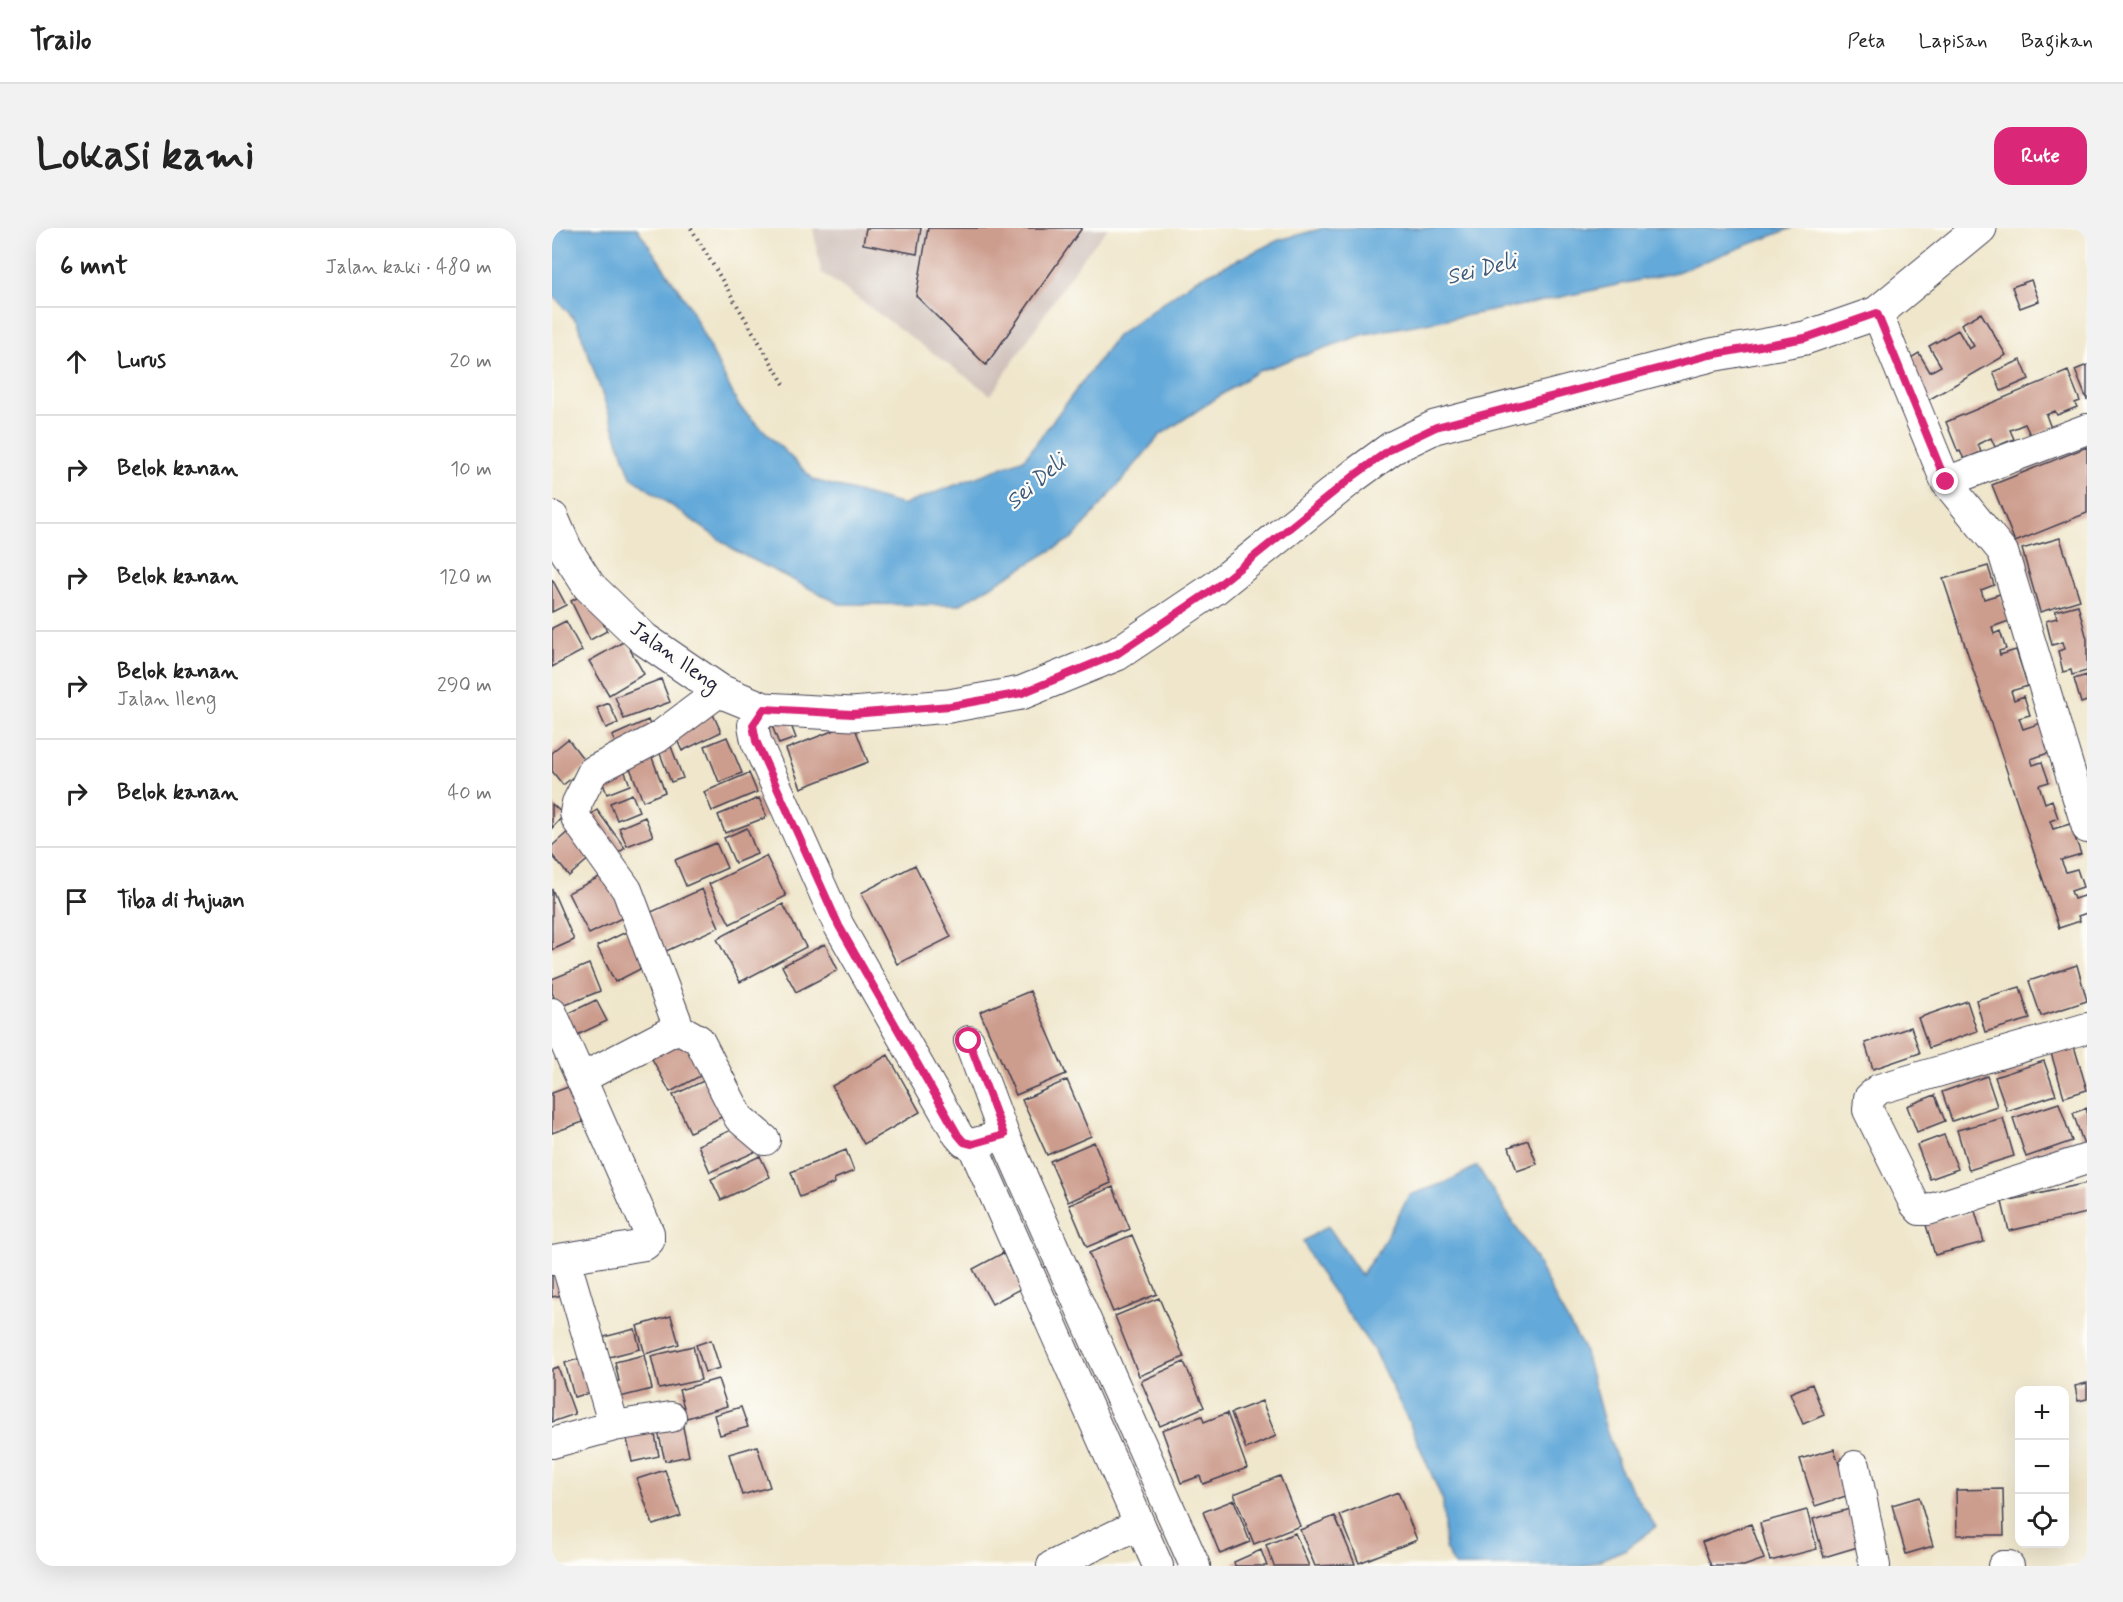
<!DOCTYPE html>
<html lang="id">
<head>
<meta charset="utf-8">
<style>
	body { margin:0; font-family:Mynerve,sans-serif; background:#f2f2f2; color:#222 }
	.controls { position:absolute; right:18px; bottom:18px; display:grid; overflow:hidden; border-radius:12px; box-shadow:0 6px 24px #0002 }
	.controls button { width:54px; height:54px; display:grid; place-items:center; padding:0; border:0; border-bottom:2px solid #e0e0e0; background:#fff; color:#222; font:30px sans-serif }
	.stop { position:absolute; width:18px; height:18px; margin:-14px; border:4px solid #db2777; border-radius:50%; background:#fff }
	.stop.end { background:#db2777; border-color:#fff; box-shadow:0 2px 6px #0008 }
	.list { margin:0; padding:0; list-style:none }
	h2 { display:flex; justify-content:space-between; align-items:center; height:78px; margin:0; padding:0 24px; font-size:26px }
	h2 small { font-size:20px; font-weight:400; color:#767676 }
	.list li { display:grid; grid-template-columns:39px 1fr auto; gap:18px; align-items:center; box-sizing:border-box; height:108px; padding:0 24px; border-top:2px solid #e0e0e0 }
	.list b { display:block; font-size:22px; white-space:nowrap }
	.list p { margin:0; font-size:20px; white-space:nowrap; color:#767676 }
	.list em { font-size:20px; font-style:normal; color:#767676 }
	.icon { flex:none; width:33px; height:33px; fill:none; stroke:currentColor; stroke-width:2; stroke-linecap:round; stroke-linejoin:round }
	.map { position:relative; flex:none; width:1535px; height:1338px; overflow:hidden; border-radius:18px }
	header { display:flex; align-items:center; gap:36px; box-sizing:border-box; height:84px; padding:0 30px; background:#fff; border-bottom:2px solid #e0e0e0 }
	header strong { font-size:28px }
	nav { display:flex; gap:33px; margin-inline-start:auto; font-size:21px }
	.intro { display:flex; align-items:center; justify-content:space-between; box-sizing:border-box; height:144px; padding:0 36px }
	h1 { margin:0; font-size:42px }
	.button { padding:15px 27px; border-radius:18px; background:#db2777; color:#fff; font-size:21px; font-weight:700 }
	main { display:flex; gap:36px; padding:0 36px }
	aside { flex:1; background:#fff; border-radius:18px; box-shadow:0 6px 24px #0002 }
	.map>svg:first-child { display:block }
</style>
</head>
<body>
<header>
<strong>Trailo</strong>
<nav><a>Peta</a><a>Lapisan</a><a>Bagikan</a></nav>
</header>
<div class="intro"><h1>Lokasi kami</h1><a class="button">Rute</a></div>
<main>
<aside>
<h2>6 mnt<small>Jalan kaki · 480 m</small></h2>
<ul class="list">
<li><svg class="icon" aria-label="ahead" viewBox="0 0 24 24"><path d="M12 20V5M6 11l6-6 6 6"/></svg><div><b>Lurus</b></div><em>20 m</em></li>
<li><svg class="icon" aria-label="right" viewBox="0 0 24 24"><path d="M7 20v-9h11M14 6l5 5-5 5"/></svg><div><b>Belok kanan</b></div><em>10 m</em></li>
<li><svg class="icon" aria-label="right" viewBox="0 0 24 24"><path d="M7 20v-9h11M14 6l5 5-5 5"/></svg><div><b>Belok kanan</b></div><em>120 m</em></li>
<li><svg class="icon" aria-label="right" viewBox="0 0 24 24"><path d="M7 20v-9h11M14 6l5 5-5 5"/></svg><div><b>Belok kanan</b><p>Jalan Ileng</p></div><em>290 m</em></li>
<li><svg class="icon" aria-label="right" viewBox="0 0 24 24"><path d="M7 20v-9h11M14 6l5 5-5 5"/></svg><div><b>Belok kanan</b></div><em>40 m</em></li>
<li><svg class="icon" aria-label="arrive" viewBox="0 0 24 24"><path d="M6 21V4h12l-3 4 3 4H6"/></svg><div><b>Tiba di tujuan</b></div></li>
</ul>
</aside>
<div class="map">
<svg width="1535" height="1338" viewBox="0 0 1535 1338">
	<rect width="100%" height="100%" fill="#fdfcf7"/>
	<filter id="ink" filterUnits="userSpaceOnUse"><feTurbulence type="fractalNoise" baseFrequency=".0167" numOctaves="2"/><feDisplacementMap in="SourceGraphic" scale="12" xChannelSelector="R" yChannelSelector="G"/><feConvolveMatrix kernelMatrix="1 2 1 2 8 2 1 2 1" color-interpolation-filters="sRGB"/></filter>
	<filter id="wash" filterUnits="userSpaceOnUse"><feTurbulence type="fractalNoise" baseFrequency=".008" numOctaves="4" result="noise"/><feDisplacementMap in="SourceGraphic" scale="24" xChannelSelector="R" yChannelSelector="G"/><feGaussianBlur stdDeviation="1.35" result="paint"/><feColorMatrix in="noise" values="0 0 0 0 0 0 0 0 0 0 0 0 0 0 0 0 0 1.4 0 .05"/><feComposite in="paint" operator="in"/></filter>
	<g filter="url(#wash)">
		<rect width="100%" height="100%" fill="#efe6cb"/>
		<path fill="#cfc0ba" d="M261,0H556L524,39L439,167L269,44Z"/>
		<path fill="#63a9d9" stroke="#42668a" stroke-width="1.5" d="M0,0H85L136,76L187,178L262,252L351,277L472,231L565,108L643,52L727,12L772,0H1240L1125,44L977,76L813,106L704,144L608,207L522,309L407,377L288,376L184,323L79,249L25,94L0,66Z
			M925,938L983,1029L1007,1078L1032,1121L1053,1198L1070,1246L1104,1299L1074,1321L1033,1338H903L893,1320L891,1273L856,1192L821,1121L762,1037L751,1013L776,998L809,1047L828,1021L857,967L895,954Z"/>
		<g id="blocks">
			<path fill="#cc9c8d" d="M314,0H369L365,26L311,16Z
				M376,0H530L434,137L364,68Z
				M1479,52L1487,73L1468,80L1460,59Z
				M1429,85L1454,127L1373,174L1352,134L1367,125L1378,144L1389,138L1377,118L1406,102L1417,121L1422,118L1409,96Z
				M1469,132L1477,151L1449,163L1441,144Z
				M1535,137V172L1523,142Z
				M1516,143L1528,173L1523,175L1525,179L1505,187L1503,183L1494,187L1499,200L1479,209L1473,196L1458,202L1462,211L1443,219L1439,210L1426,216L1429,224L1412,231L1408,223L1406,224L1394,194Z
				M1535,219V285L1463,314L1440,257Z
				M1508,310L1528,372L1488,384L1470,321Z
				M1436,338L1442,357L1429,362L1432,371L1448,366L1457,393L1440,399L1442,406L1448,403L1454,421L1447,423L1448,427L1464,422L1476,458L1459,463L1462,472L1472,468L1478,487L1467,490L1471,501L1489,495L1499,524L1479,531L1481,537L1490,534L1497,554L1487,557L1493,575L1500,572L1506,590L1498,593L1501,601L1518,596L1529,626L1509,632L1514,644L1525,641L1531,659L1519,663L1522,671L1534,667L1535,685L1526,688L1528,693L1507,700L1391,351Z
				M0,351L14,377L0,384Z
				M36,364L55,403L38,412L19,373Z
				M1526,377L1535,411V443L1520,447L1519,442L1511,444L1506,423L1513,421L1511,414L1500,417L1494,393L1505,390L1503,383Z
				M14,393L30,423L0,439V400Z
				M73,413L92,446L57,467L37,433Z
				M1535,447V473L1529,475L1522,451Z
				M109,451L118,474L72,491L63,469Z
				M57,475L66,495L54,500L45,480Z
				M160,484L169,504L130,523L121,503Z
				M236,489L244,510L227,516L219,495Z
				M96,492L102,507L67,523L60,508Z
				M301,495L316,534L249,560L234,521Z
				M175,509L190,545L167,554L153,518Z
				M16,511L36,537L11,557L0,543V524Z
				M117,513L131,550L119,554L105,518Z
				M99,527L113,564L91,573L76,535Z
				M71,539L78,557L55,566L48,548Z
				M197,545L205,564L160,583L152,564Z
				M80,566L87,583L65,592L58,575Z
				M207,570L215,589L173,605L166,587Z
				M0,576L12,587L0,600Z
				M45,582L73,620L58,631L30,593Z
				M93,589L101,608L75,618L67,600Z
				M195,600L205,626L183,635L172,610Z
				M18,602L40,628L17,648L0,627V618Z
				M164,615L175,640L134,658L123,632Z
				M214,628L234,668L178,696L157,656Z
				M363,637L399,709L345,736L309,665Z
				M53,646L74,688L37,706L16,665Z
				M0,661L22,712L0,722Z
				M150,661L167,699L112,724L95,686Z
				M231,676L254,719L188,754L165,711Z
				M78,702L96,737L63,754L45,718Z
				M273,716L286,742L244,764L230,738Z
				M37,736L48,763L6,780L0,764V751Z
				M1525,737L1535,773L1489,788L1477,753Z
				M1468,759L1478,791L1433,804L1424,772Z
				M478,763L514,846L464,867L428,784Z
				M44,772L55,793L21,809L11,788Z
				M1415,773L1425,803L1377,820L1366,790Z
				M1359,799L1368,825L1321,841L1313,815Z
				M130,809L150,847L118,864L98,827Z
				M1522,818L1535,862L1512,869L1499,825Z
				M336,827L368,884L312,916L280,858Z
				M1492,833L1504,867L1455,883L1443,849Z
				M1435,848L1445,878L1400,893L1390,864Z
				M158,850L176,886L138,904L121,867Z
				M515,852L539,908L495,927L470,872Z
				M19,858L31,894L0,905V865Z
				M1383,867L1393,893L1365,904L1355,878Z
				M1507,875L1520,913L1474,929L1461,890Z
				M1535,880V913L1531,914L1521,885Z
				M1451,890L1462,928L1417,942L1405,902Z
				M190,897L203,924L158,944L146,917Z
				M1392,907L1406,941L1378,951L1365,917Z
				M976,912L985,936L965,943L957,919Z
				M542,914L559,955L516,974L498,933Z
				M294,922L302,943L282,951L283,955L248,969L239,944Z
				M208,928L218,949L169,972L159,951Z
				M1535,955V985L1457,1003L1450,974Z
				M561,959L578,1001L535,1019L517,977Z
				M1423,983L1432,1014L1383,1027L1374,997Z
				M580,1007L605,1066L561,1084L537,1025Z
				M451,1025L470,1060L440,1076L421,1041Z
				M0,1042L15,1066L0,1069Z
				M607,1070L632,1129L587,1148L563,1088Z
				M119,1088L127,1116L93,1126L85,1098Z
				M83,1101L88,1121L57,1129L52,1109Z
				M159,1112L168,1140L153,1144L144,1117Z
				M141,1118L149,1152L107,1161L99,1128Z
				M92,1127L100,1161L60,1171L56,1156L67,1153L63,1134Z
				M29,1130L39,1165L22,1169L13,1135Z
				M632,1134L652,1179L608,1198L589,1153Z
				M6,1139L23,1186L0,1194V1141Z
				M166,1151L175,1178L135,1190L127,1162Z
				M1535,1155V1171L1526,1173L1523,1158Z
				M1260,1156L1272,1187L1251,1196L1238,1165Z
				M710,1173L724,1208L694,1221L679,1185Z
				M189,1179L196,1199L168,1207L162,1187Z
				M675,1185L695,1240L651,1256L648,1248L629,1255L610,1202L650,1188L652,1194Z
				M130,1194L137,1228L113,1233L105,1199Z
				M102,1201L107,1228L80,1234L74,1207Z
				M205,1218L218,1259L190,1267L177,1226Z
				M1282,1221L1297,1267L1263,1278L1248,1231Z
				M113,1242L129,1288L101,1297L85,1251Z
				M728,1248L748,1298L702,1316L682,1266Z
				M1451,1261L1452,1307H1405L1404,1262Z
				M846,1264L865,1312L807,1335L788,1287Z
				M1367,1269L1381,1318L1354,1326L1340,1277Z
				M682,1272L698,1314L668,1326L651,1284Z
				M1298,1281L1309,1318L1272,1329L1261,1291Z
				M1255,1282L1265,1321L1218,1333L1208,1295Z
				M783,1288L803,1336L763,1338L748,1302Z
				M1199,1296L1212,1331L1192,1338H1159L1150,1314Z
				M743,1305L757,1338H722L714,1317Z
				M709,1322L715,1338H683L682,1334Z"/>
		</g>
	</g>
	<g filter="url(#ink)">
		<use href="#blocks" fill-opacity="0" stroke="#413f51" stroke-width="1.5"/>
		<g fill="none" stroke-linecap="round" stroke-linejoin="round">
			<defs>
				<path id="street" d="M1325,85L1394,254L1451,324L1535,600
					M1394,254L1535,201
					M212,481L201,497L204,513L287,698L406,907L412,914L420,916L452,907
					M0,785L97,1005V1013L93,1017L0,1032
					M124,799L147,812L187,890L213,912
					M1535,800L1327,861L1317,870L1316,882L1362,975L1368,982H1376L1535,931
					M417,813L452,907L643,1338
					M30,850L120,803L124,792L75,662L25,592L23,585L25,575L41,543L105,510L168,463
					M420,916L606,1338
					M13,1031L62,1198L119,1189
					M0,1215L62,1198
					M1303,1238L1323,1338
					M500,1338L587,1296
					M1451,1338H1457"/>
				<path id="secondary" d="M0,290L14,322L37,358L92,411L168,463L212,481L300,486L397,478L469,465L565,426L663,360L803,247L840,220L883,199L1159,127L1253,110L1325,85L1428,0"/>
			</defs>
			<use href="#street" stroke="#413f51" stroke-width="32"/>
			<use href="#secondary" stroke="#413f51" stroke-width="35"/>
			<path stroke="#413f51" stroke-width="4" stroke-dasharray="1.5 4.5" stroke-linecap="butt" d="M139,0L232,156"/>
			<use href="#street" stroke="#fff" stroke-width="30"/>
			<use href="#secondary" stroke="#fff" stroke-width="33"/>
		</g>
	</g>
	<g fill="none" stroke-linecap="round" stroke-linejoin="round" filter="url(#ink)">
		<path stroke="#db2777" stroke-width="8" d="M417,813L452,907L420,916L412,914L406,907L287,698L204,513L201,497L212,481L300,486L398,478L470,465L565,426L663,360L803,247L840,220L884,199L1158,127L1253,110L1325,85L1394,254"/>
	</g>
	<g text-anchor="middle" stroke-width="4.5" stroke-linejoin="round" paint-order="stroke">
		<g font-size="21" fill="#22223b" stroke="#fdfcf7">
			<text transform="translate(123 428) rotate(36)" y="7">Jalan Ileng</text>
		</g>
		<g font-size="22" font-style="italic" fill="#3c587a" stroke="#fdfcf7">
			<text transform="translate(929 40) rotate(-14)" y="8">Sei Deli</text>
			<text transform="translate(483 253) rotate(-41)" y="8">Sei Deli</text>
		</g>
	</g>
</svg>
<div class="controls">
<button>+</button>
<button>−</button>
<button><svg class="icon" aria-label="locate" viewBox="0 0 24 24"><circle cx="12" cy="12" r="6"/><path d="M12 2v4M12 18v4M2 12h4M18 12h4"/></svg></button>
</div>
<div class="stop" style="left:417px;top:813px"></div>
<div class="stop end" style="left:1394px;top:254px"></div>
</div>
</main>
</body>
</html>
